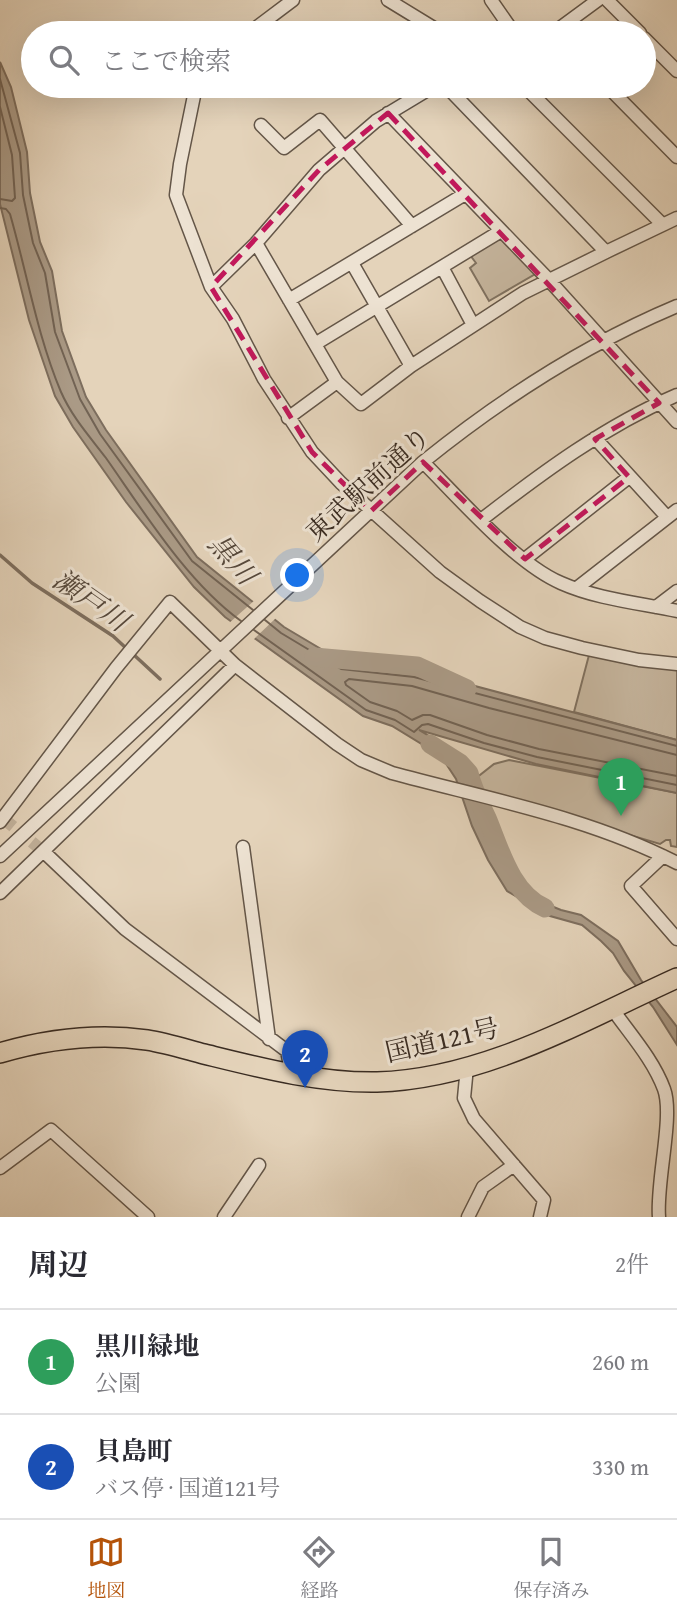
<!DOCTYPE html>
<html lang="ja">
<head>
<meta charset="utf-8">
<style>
	body { margin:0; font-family:"Gentium Book Plus","Noto Serif JP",serif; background:#f2f2f3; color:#2b2b33 }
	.you { position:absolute; left:298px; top:576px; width:24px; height:24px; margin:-18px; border:5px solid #fff; border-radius:50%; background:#1a73e8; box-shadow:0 0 0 10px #1a73e833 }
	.badge { display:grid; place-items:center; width:46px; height:46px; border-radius:50%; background:#b45309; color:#fff; font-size:23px; font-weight:700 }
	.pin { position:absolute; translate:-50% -58px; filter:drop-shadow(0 2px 4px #0008) }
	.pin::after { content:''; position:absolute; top:37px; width:24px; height:21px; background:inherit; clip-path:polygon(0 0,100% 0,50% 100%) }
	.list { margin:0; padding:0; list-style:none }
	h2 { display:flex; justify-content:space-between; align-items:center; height:91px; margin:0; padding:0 28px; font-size:30px }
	h2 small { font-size:23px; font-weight:400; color:#7c7c81 }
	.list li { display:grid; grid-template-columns:46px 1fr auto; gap:21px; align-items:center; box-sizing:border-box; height:105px; padding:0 28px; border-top:2px solid #e1e1e2 }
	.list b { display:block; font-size:26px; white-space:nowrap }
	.list p { margin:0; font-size:23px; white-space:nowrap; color:#7c7c81 }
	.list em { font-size:23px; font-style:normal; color:#7c7c81 }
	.icon { flex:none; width:38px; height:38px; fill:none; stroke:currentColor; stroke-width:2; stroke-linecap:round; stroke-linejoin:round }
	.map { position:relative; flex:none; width:677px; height:1217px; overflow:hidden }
	.search { position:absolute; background:#fff; box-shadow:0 7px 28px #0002; left:21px; right:21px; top:21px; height:77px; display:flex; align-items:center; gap:18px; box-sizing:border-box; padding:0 24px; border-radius:38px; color:#7c7c81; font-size:26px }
	.sheet { height:301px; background:#fff }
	nav { display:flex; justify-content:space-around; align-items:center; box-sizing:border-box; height:98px; border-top:2px solid #e1e1e2; background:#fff; font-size:19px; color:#7c7c81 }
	nav a { display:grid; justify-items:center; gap:4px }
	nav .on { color:#b45309 }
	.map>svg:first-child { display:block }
</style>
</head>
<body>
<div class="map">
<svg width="677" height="1217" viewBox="0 0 677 1217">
	<rect width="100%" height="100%" fill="#e4d3ba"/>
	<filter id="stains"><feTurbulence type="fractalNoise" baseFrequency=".00286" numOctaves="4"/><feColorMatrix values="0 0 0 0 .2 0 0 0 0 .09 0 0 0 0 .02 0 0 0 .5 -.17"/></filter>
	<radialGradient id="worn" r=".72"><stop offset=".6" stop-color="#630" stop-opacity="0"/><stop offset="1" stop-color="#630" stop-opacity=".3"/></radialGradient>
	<path fill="#c7b7a0" stroke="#807261" stroke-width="2" d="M497,238L505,239L537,273L489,301L470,268L476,263L470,255Z
		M589,655L677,668V740L574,712Z
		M509,760L677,793V847L671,846L670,840H666L660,844L477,790L475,779L494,764Z"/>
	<path fill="#aa9a86" stroke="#7d6e5e" stroke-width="2" d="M0,62L11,87L27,152L30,193L40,242L52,271L62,331L86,397L106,430L197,557L284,627L343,662L415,670L677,740V793L536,764L419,730L439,742L465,774L477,814L511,884L539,901L561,910L581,915L618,941L641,980L677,1027V1045L653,1007L624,971L613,953L601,941L582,925L550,916L507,891L488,860L472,826L456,779L441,756L392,726L363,716L225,617L194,587L126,502L73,427L55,396L43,361L29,320L0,204Z"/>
	<path fill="#e4d3ba" d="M256,599L277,617L252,641L228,624Z"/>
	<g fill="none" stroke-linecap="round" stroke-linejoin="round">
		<path stroke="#726354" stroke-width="2" d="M0,79L20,153L23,195L33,243L45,273L55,332L80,399L100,434L192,561L253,610
			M0,107L12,155L15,198L12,201L0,199
			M0,208L6,209L10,214C27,273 37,335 61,392C72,417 90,437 106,458C144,512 187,582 241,621
			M265,620L281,633L341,669L414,677L677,746
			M254,630L366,710L395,720L414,732L422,725L428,724L484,743L537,757L677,785
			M677,755L489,708L412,686L349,679L345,682L346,685L370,702L397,711L412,720L423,715H430L487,735L539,749L677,776"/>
		<path stroke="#7d6e5e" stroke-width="3.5" d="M0,555L32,583L113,636L127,649
			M133,654L160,679"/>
		<path stroke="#aa9a86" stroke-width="19" d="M314,657L417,666L467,689
			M430,744L460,763L469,773C473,789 480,803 487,818C500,849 511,893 545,908"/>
		<path stroke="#c2b29c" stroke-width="12" stroke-dasharray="12 6" stroke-linecap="butt" d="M4,819L44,852"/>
		<defs>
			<path id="minor" d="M388,0L442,33
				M491,0L514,33
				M607,0L640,33
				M249,33L293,0
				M553,33L598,0
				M644,38L677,71
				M196,86L180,164L176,195L211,287L233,319L264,379L312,452L341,483L440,572L480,601L520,627L545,638L582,648L639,660L677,664
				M524,86L662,224
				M607,86L677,157
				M388,113L548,279L677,422
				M261,125L284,148L320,120L412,226
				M256,243L337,382L361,404L411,366L523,293L606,252L446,86
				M606,252L677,218
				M352,263L411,366
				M442,267L473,325
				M211,287L256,243L319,170L376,121L434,86
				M289,300L465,194
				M315,344L501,231
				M288,418L337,382
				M595,438L667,517
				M423,462C460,499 515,563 561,583C597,599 639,603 677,611
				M481,520C543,472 605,426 677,395
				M525,559L629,477
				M577,588L677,510
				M656,607L677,591
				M0,822L116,668L170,602L235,665L337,744L361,760L392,773C488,799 588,817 677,863
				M243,847L269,1039
				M44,852L125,929L287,1051L292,1075
				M0,856L423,462C501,399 584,345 677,306
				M663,856L631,886L677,939
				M0,893L235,665
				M611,1007C629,1033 653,1059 664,1089C674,1116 656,1182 659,1217
				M467,1067L464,1098L474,1119L544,1200L540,1217
				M0,1168L51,1130L148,1217
				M224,1217L259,1165
				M468,1217L483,1187L514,1165"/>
			<path id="highway" d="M0,1053C48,1039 97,1033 147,1040C166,1043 185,1049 204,1054C261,1068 318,1083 377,1082C484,1079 582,1021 677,978"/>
		</defs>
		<use href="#minor" stroke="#645648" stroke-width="15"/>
		<use href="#highway" stroke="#3a2c22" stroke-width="22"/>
		<use href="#minor" stroke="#ede2d2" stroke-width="12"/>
		<use href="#highway" stroke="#e4d3ba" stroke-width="19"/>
	</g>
	<path fill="none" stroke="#c2185b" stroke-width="5" stroke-dasharray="14 9" stroke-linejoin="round" d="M388,113L659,403L595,439L629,477L525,559L423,462L371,511L312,452L211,287L319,170Z"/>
	<g text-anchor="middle" stroke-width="6" stroke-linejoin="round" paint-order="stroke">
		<g font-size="26" fill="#3a2c22" stroke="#ede2d2">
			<text transform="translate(368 484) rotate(-42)" y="9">東武駅前通り</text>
			<text transform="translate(442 1040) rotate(-13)" y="9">国道121号</text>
		</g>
		<g font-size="28" font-style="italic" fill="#56483b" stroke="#ede2d2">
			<text transform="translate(233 559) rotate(49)" y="10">黒川</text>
			<text transform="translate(91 600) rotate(35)" y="10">瀬戸川</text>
		</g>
	</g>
	<rect width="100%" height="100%" filter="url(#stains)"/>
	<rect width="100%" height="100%" fill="url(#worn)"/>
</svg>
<div class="you"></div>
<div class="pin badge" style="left:621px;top:816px;background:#2e9e5b">1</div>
<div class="pin badge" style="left:305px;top:1088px;background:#1a4fb4">2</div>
<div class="search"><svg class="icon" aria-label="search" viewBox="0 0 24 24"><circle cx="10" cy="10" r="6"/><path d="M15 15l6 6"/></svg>ここで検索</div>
</div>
<section class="sheet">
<h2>周辺<small>2件</small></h2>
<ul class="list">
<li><span class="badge" style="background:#2e9e5b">1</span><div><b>黒川緑地</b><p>公園</p></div><em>260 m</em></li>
<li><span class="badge" style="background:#1a4fb4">2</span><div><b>貝島町</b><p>バス停 · 国道121号</p></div><em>330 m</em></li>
</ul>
</section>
<nav>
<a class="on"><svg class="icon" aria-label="map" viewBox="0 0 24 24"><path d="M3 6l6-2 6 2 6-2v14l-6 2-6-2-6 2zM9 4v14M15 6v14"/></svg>地図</a>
<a><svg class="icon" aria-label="directions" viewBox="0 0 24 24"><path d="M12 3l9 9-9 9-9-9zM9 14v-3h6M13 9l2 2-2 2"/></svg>経路</a>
<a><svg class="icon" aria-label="saved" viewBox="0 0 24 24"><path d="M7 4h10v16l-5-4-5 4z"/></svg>保存済み</a>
</nav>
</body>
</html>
